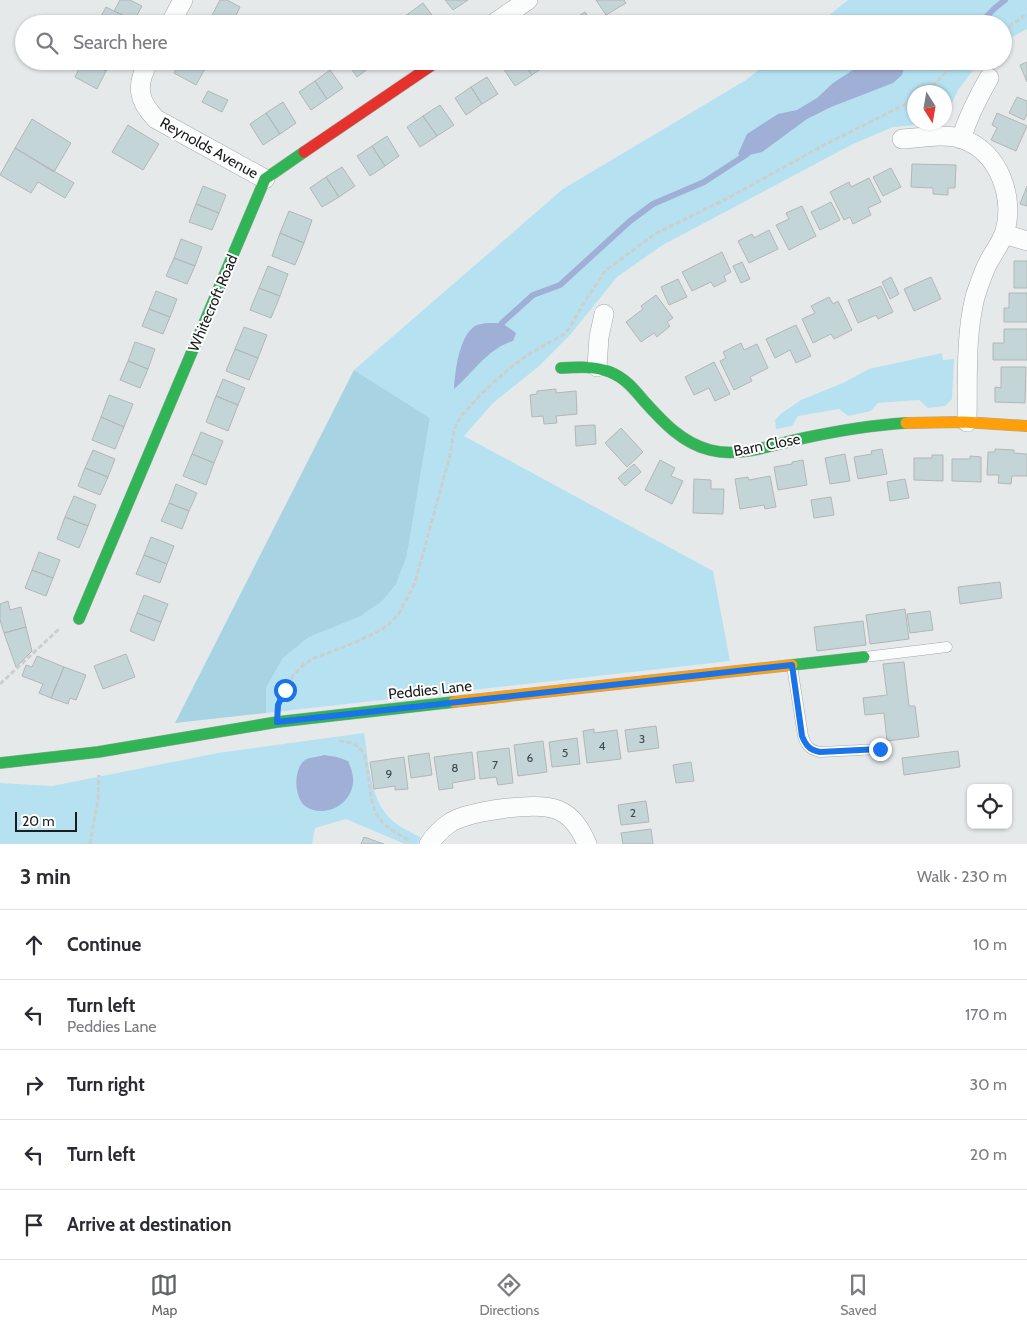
<!DOCTYPE html>
<html lang="en">
<head>
<meta charset="utf-8">
<style>
	body { margin:0; font-family:Cabin,sans-serif; background:#f7f7f7; color:#2b2b33 }
	.controls { position:absolute; right:15px; bottom:15px; display:grid; overflow:hidden; border-radius:8px; box-shadow:0 1px 4px #0004 }
	.controls button { width:45px; height:45px; display:grid; place-items:center; padding:0; border:0; border-bottom:1px solid #e1e1e2; background:#fff; color:#2b2b33; font:25px sans-serif }
	.compass { position:absolute; left:907px; top:85px; width:45px; height:45px; border-radius:50%; background:#fff; box-shadow:0 1px 4px #0004; rotate:169deg }
	.scale { position:absolute; left:15px; bottom:12px; width:62px; box-sizing:border-box; padding-left:5px; border:2px solid #1a1c1d; border-top:0; font-size:14px; line-height:18px; white-space:nowrap; color:#1a1c1d; -webkit-text-stroke:4px #fff; paint-order:stroke }
	.stop { position:absolute; width:15px; height:15px; margin:-11px; border:4px solid #1a73e8; border-radius:50%; background:#fff }
	.stop.end { background:#1a73e8; border-color:#fff; box-shadow:0 1px 5px #0008 }
	.list { margin:0; padding:0; list-style:none }
	h2 { display:flex; justify-content:space-between; align-items:center; height:65px; margin:0; padding:0 20px; font-size:21px }
	h2 small { font-size:16px; font-weight:400; color:#7c7c81 }
	.list li { display:grid; grid-template-columns:32px 1fr auto; gap:15px; align-items:center; box-sizing:border-box; height:70px; padding:0 20px; border-top:1px solid #e1e1e2 }
	.list b { display:block; font-size:19px; white-space:nowrap }
	.list p { margin:0; font-size:16px; white-space:nowrap; color:#7c7c81 }
	.list em { font-size:16px; font-style:normal; color:#7c7c81 }
	.icon { flex:none; width:28px; height:28px; fill:none; stroke:currentColor; stroke-width:2; stroke-linecap:round; stroke-linejoin:round }
	.map { position:relative; flex:none; width:1027px; height:844px; overflow:hidden }
	.search { position:absolute; background:#fff; box-shadow:0 1px 4px #0004; left:15px; right:15px; top:15px; height:55px; display:flex; align-items:center; gap:12px; box-sizing:border-box; padding:0 18px; border-radius:28px; color:#7c7c81; font-size:19px }
	.sheet { height:415px; background:#fff }
	nav { display:flex; justify-content:space-around; align-items:center; box-sizing:border-box; height:70px; border-top:1px solid #e1e1e2; background:#fff; font-size:14px; color:#7c7c81 }
	nav a { display:grid; justify-items:center; gap:2px }
	nav .on { color:#616465 }
	.map>svg:first-child { display:block }
</style>
</head>
<body>
<div class="map">
<svg width="1027" height="844" viewBox="0 0 1027 844">
	<rect width="100%" height="100%" fill="#e6e9ea"/>
	<path fill="#b6e1f1" d="M848,0H1027V29L1003,42V24H818Z
		M770,61H980L958,90L945,118L944,92H914V122L937,123L893,127L853,144L661,246L617,277L570,335L538,367L493,403L464,436L713,571L730,661L266,713V688L283,658L309,637L359,617L407,555L430,418L354,370L563,189L746,80Z
		M942,353L943,360L954,359L952,399L945,406L928,408L919,400L878,403L871,411L848,416L839,409L798,416L792,426L776,429L775,420L782,413L801,400L843,383L869,369Z
		M364,733C369,761 369,801 393,821C400,828 411,832 420,837L418,844H405L346,819L315,828L312,844H0V783L52,786L218,753Z"/>
	<path fill="#a7d3e2" d="M354,370L430,418L407,555L396,584L382,601L359,617L309,637L283,658L266,688V713L175,723Z"/>
	<path fill="#9fafd6" d="M871,61L906,62L902,75L893,83L831,107L807,119L762,152L741,157L738,154L747,134L778,114L797,110L817,98L833,83L864,63Z
		M487,323H502L516,333L513,341C487,349 474,372 454,389C455,372 459,336 475,326C478,324 483,324 487,323Z
		M324,755L337,757L348,761C354,774 356,786 347,798C339,810 318,816 305,806C294,797 293,769 305,760C310,757 318,757 324,755Z"/>
	<g fill="none" stroke-linecap="round" stroke-linejoin="round">
		<path stroke="#9fafd6" stroke-width="6" d="M979,24L995,8L1005,0
			M502,323L533,295L560,285L630,221L653,204L704,182L747,154"/>
	</g>
	<path fill="#c3d5d7" stroke="#b4b6b7" d="M120,0H130L142,6L134,21L114,11Z
		M220,0H227L240,7L232,24H220L210,19Z
		M445,0H468L453,10Z
		M596,0H624L626,3L606,15Z
		M423,3L437,22L435,24H415L408,14Z
		M106,7L134,21L132,24H101L98,22Z
		M585,12L592,24H568V23Z
		M408,14L415,24H394Z
		M83,61H87L106,71L97,89L75,77Z
		M87,61H111L106,71Z
		M180,61H200L207,65L196,85L174,73Z
		M346,61H370L373,65L357,77Z
		M513,61H523L532,75L515,86L503,68Z
		M523,61H548L549,63L532,75Z
		M1027,62V82L1020,65Z
		M330,70L343,88L327,99L315,81Z
		M487,77L498,94L482,104L471,87Z
		M315,81L327,99L311,110L299,92Z
		M471,87L482,104L466,115L455,98Z
		M208,91L228,100L222,112L202,102Z
		M1017,97L1027,101V114L1024,120L1009,113Z
		M283,102L296,123L280,134L266,113Z
		M440,105L454,125L437,136L423,116Z
		M266,113L280,134L263,145L250,124Z
		M997,113L1027,126L1016,151L991,140L997,128L992,125Z
		M423,116L437,136L420,147L407,127Z
		M32,119L71,143L54,172L15,148Z
		M128,125L159,144L143,170L112,152Z
		M387,136L399,156L385,166L372,146Z
		M372,146L385,166L370,176L357,156Z
		M15,148L74,183L65,198L38,182L31,193L0,175Z
		M912,164L956,165L955,188H948V195L933,194V188L911,187Z
		M342,167L355,186L339,197L326,177Z
		M891,168L901,187L883,196L873,177Z
		M326,177L339,197L322,207L310,188Z
		M869,178L881,202L868,208L871,215L853,224L850,217L844,220L830,192L849,182L851,187Z
		M203,186L226,195L219,213L196,204Z
		M1027,186V206L1020,204Z
		M831,202L840,220L820,230L811,212Z
		M196,204L219,213L212,230L189,222Z
		M802,206L816,236L789,250L776,225L789,219L786,213Z
		M289,211L312,220L304,243L280,233Z
		M769,230L778,249L749,263L738,241L752,234L754,238Z
		M280,233L304,243L295,265L272,256Z
		M181,239L202,247L195,266L174,258Z
		M722,252L731,272L724,276L726,281L714,287L711,282L692,291L682,272Z
		M174,258L195,266L187,284L166,276Z
		M1014,261H1027V288H1014Z
		M742,262L750,279L741,283L733,266Z
		M268,266L288,274L280,296L259,288Z
		M891,277L899,294L890,299L882,282Z
		M931,277L941,299L914,311L904,289Z
		M678,279L687,297L669,305L661,287Z
		M881,286L893,312L878,319L876,315L858,323L848,300Z
		M259,288L280,296L271,318L250,310Z
		M156,291L177,299L170,317L149,309Z
		M1009,293H1027V322H1004V308H1009Z
		M656,295L673,318L667,322L670,326L657,337L654,333L641,342L626,322L643,309L641,306Z
		M829,297L833,304L838,301L852,330L834,339L831,334L813,343L802,319L815,313L811,306Z
		M149,309L170,317L163,334L142,326Z
		M796,325L811,356L796,363L790,350L775,358L766,339Z
		M244,327L267,335L258,358L235,349Z
		M1004,329H1027V360H993V343H1004Z
		M135,342L155,349L148,369L128,361Z
		M741,343L744,350L757,344L768,368L750,377L752,381L734,390L720,361L726,358L723,352Z
		M235,349L258,358L249,380L226,371Z
		M128,361L148,369L140,388L120,380Z
		M714,362L730,394L715,401L709,388L694,395L685,377Z
		M1001,367H1026L1025,403L995,402V387L1001,388Z
		M223,379L245,388L238,405L216,396Z
		M556,389V393L576,391L577,414L556,416L557,423L544,424L543,416L532,417L530,395L537,394V391Z
		M109,395L133,404L124,427L101,417Z
		M216,396L238,405L228,431L206,422Z
		M101,417L124,427L115,449L92,440Z
		M595,425L596,444L576,446L575,426Z
		M621,428L643,452L627,467L605,443Z
		M201,432L223,441L214,463L192,454Z
		M882,449L887,474L858,479L854,457L872,454L871,451Z
		M995,449L1014,450V453L1027,454V476H1012L1011,484L998,483L999,475H987L988,452H995Z
		M93,450L115,459L108,477L85,468Z
		M192,454L214,463L206,485L183,476Z
		M845,454L850,481L830,484L825,458Z
		M932,455H943V481L914,480V458H932Z
		M970,456L981,457V482L952,481V459H970Z
		M660,460L675,468L671,476L683,481L672,504L645,490Z
		M803,460L807,485L778,490L774,467L792,464V462Z
		M634,464L641,472L625,486L618,478Z
		M85,468L108,477L100,495L78,486Z
		M770,476L776,507L765,509L764,505L740,509L735,479L748,477L749,480Z
		M694,479L711,480V489H724L723,514L693,513Z
		M905,479L909,498L890,501L887,482Z
		M176,484L197,493L189,511L169,503Z
		M74,496L96,505L88,526L65,517Z
		M831,497L834,515L814,518L811,500Z
		M169,503L189,511L182,529L161,521Z
		M65,517L88,526L79,548L57,539Z
		M151,537L174,546L167,564L144,555Z
		M39,552L60,560L53,578L32,570Z
		M144,555L167,564L160,583L136,574Z
		M32,570L53,578L46,596L25,588Z
		M1000,582L1002,598L960,604L958,587Z
		M144,595L168,604L161,622L137,613Z
		M8,601L10,610L21,607L26,627L4,633L0,620V604Z
		M905,609L909,639L870,644L866,615Z
		M930,611L933,630L910,633L907,614Z
		M137,613L161,622L154,641L130,631Z
		M863,621L866,645L817,651L814,627Z
		M26,627L32,651L16,667L4,633Z
		M126,654L135,677L103,689L94,666Z
		M37,656L64,667L51,698L39,693L43,684L22,676L26,665L32,667Z
		M904,662L909,706H915L919,737L887,741L884,713L865,715L863,698L887,695L883,664Z
		M64,667L86,675L76,700L70,698L68,704L51,698Z
		M656,726L659,748L628,752L625,730Z
		M594,729V733L617,730L621,759L587,763L583,731Z
		M577,738L580,764L552,767L549,742Z
		M543,741L547,772L518,776L514,745Z
		M509,748L513,783L498,785L496,777L480,779L477,752Z
		M958,751L960,767L904,775L902,758Z
		M472,752L475,779L452,783L453,788L439,790L434,757Z
		M429,753L432,775L411,778L408,756Z
		M404,757L408,789L395,790V786L374,789L370,762Z
		M691,762L694,781L676,783L673,765Z
		M646,801L649,822L621,825L618,805Z
		M651,829L653,844H623L621,833Z
		M364,837L384,844H361Z"/>
	<g fill="none" stroke-linecap="round" stroke-linejoin="round">
		<defs>
			<path id="lane" d="M865,657L947,647
				M792,666L803,736C806,746 810,750 820,752L880,749"/>
			<path id="street" d="M170,24L183,0
				M493,24L528,0
				M149,61C136,84 137,100 156,119L265,179
				M902,139C921,138 944,133 962,139C999,151 1016,199 1004,234C1000,244 994,252 989,261C983,272 979,285 975,297C965,337 968,381 967,422
				M961,139C968,117 978,97 989,78
				M1004,234L1027,241
				M597,367L599,337L604,314
				M429,844C435,835 442,828 451,822C471,811 537,801 558,810C573,816 581,830 587,844"/>
			<path id="fast" d="M561,368C577,367 594,366 610,372C625,378 634,389 644,401C663,422 682,443 710,450C741,458 774,444 804,438C837,431 872,425 906,423
				M79,619L265,179L304,152
				M792,665L864,657
				M0,763L98,752L277,722L454,702"/>
			<path id="slow" d="M906,423L964,422L1027,426
				M454,702L792,665"/>
			<path id="jam" d="M304,152L438,61"/>
		</defs>
		<use href="#lane" stroke="#a5a7a8" stroke-width="11"/>
		<use href="#street" stroke="#a5a7a8" stroke-width="20"/>
		<use href="#fast" stroke="#a5a7a8" stroke-width="12"/>
		<use href="#slow" stroke="#a5a7a8" stroke-width="12"/>
		<use href="#jam" stroke="#a5a7a8" stroke-width="12"/>
		<path stroke="#cdcece" stroke-width="3" stroke-dasharray="5 2.5" stroke-linecap="butt" d="M1003,31L1027,14
			M927,92L950,68L960,61
			M0,684L59,629
			M281,699L293,676L303,665L312,659L356,642L375,633L388,625L398,615L415,583L450,455L454,430L462,415L480,395L510,368L529,354L563,335L569,329L585,301L606,270L655,234L730,197L824,145L914,100
			M339,741C351,742 358,744 364,754C376,800 361,817 411,841
			M90,844L98,799L99,775"/>
		<use href="#lane" stroke="#fbfcfc" stroke-width="10"/>
		<use href="#street" stroke="#fbfcfc" stroke-width="19"/>
		<use href="#fast" stroke="#30b455" stroke-width="11"/>
		<use href="#slow" stroke="#ff9f0a" stroke-width="11"/>
		<use href="#jam" stroke="#e5322d" stroke-width="11"/>
	</g>
	<g fill="none" stroke-linecap="round" stroke-linejoin="round">
		<path stroke="#1a73e8" stroke-width="6" d="M285,690L278,705L277,722L792,665L802,736C806,746 810,750 820,752L880,749"/>
	</g>
	<g text-anchor="middle" stroke-width="4" stroke-linejoin="round" paint-order="stroke">
		<g font-size="12" fill="#444a4c">
			<text x="642" y="743">3</text>
			<text x="602" y="750">4</text>
			<text x="565" y="757">5</text>
			<text x="530" y="762">6</text>
			<text x="495" y="769">7</text>
			<text x="455" y="772">8</text>
			<text x="389" y="778">9</text>
			<text x="633" y="817">2</text>
		</g>
		<g font-size="15" fill="#1a1c1d" stroke="#fff">
			<text transform="translate(209 148) rotate(29)" y="5">Reynolds Avenue</text>
			<text transform="translate(213 303) rotate(-67)" y="5">Whitecroft Road</text>
			<text transform="translate(767 445) rotate(-11)" y="5">Barn Close</text>
			<text transform="translate(430 690) rotate(-6)" y="5">Peddies Lane</text>
		</g>
	</g>
</svg>
<div class="controls">
<button><svg class="icon" aria-label="locate" viewBox="0 0 24 24"><circle cx="12" cy="12" r="6"/><path d="M12 2v4M12 18v4M2 12h4M18 12h4"/></svg></button>
</div>
<svg class="compass" viewBox="-18 -18 36 36"><path d="M0-13l5 13h-10z" fill="#e53935"/><path d="M0 13l5-13h-10z" fill="#7c7c81"/></svg>
<div class="scale">20 m</div>
<div class="stop" style="left:285px;top:690px"></div>
<div class="stop end" style="left:880px;top:749px"></div>
<div class="search"><svg class="icon" aria-label="search" viewBox="0 0 24 24"><circle cx="10" cy="10" r="6"/><path d="M15 15l6 6"/></svg>Search here</div>
</div>
<section class="sheet">
<h2>3 min<small>Walk · 230 m</small></h2>
<ul class="list">
<li><svg class="icon" aria-label="ahead" viewBox="0 0 24 24"><path d="M12 20V5M6 11l6-6 6 6"/></svg><div><b>Continue</b></div><em>10 m</em></li>
<li><svg class="icon" aria-label="left" viewBox="0 0 24 24"><path d="M17 20v-9H6M10 6l-5 5 5 5"/></svg><div><b>Turn left</b><p>Peddies Lane</p></div><em>170 m</em></li>
<li><svg class="icon" aria-label="right" viewBox="0 0 24 24"><path d="M7 20v-9h11M14 6l5 5-5 5"/></svg><div><b>Turn right</b></div><em>30 m</em></li>
<li><svg class="icon" aria-label="left" viewBox="0 0 24 24"><path d="M17 20v-9H6M10 6l-5 5 5 5"/></svg><div><b>Turn left</b></div><em>20 m</em></li>
<li><svg class="icon" aria-label="arrive" viewBox="0 0 24 24"><path d="M6 21V4h12l-3 4 3 4H6"/></svg><div><b>Arrive at destination</b></div></li>
</ul>
</section>
<nav>
<a class="on"><svg class="icon" aria-label="map" viewBox="0 0 24 24"><path d="M3 6l6-2 6 2 6-2v14l-6 2-6-2-6 2zM9 4v14M15 6v14"/></svg>Map</a>
<a><svg class="icon" aria-label="directions" viewBox="0 0 24 24"><path d="M12 3l9 9-9 9-9-9zM9 14v-3h6M13 9l2 2-2 2"/></svg>Directions</a>
<a><svg class="icon" aria-label="saved" viewBox="0 0 24 24"><path d="M7 4h10v16l-5-4-5 4z"/></svg>Saved</a>
</nav>
</body>
</html>
